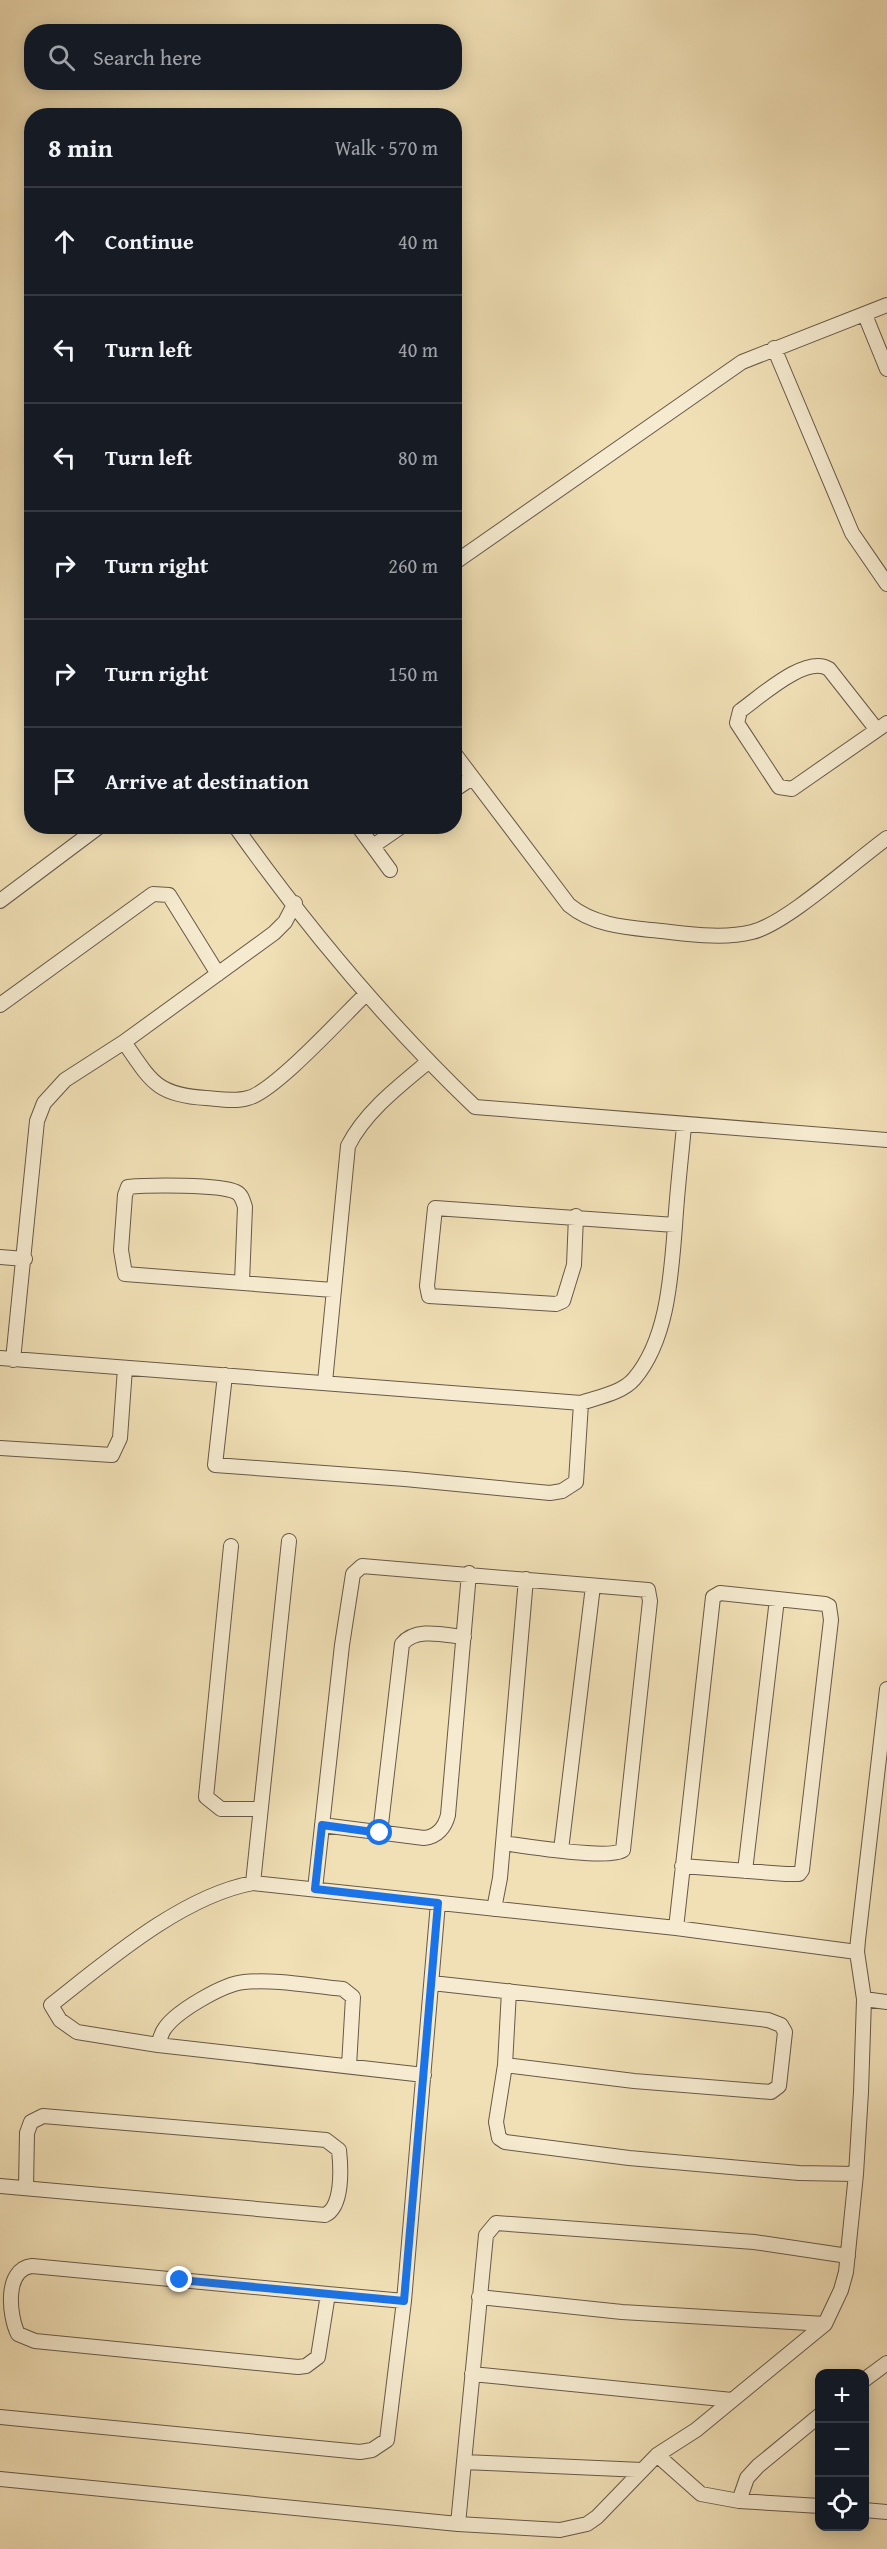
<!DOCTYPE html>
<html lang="en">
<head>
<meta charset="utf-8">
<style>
	body { margin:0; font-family:"Gentium Book Plus",serif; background:#20242c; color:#f1f3f6 }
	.controls { position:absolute; right:18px; bottom:18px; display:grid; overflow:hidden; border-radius:12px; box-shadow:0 3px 15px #0003 }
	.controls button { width:54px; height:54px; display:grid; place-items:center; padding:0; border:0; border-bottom:2px solid #363941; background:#171b24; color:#f1f3f6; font:30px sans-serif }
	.stop { position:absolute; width:18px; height:18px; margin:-14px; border:4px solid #1a73e8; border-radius:50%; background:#fff }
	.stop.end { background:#1a73e8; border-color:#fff; box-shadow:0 2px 6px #0008 }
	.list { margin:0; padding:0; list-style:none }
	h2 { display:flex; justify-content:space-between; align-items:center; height:78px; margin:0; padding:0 24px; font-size:26px }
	h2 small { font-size:20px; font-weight:400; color:#9ea1a6 }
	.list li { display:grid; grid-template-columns:39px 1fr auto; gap:18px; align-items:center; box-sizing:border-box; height:108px; padding:0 24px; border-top:2px solid #363941 }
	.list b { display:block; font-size:22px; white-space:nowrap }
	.list em { font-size:20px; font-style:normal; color:#9ea1a6 }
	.icon { flex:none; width:33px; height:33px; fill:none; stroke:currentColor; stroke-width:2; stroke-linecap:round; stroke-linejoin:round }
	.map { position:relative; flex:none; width:887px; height:2549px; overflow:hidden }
	.search { position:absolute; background:#171b24; box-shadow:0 3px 15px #0003; left:24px; top:24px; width:438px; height:66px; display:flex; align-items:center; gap:15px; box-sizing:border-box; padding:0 21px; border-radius:24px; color:#9ea1a6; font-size:22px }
	.panel { position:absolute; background:#171b24; box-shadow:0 3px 15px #0003; left:24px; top:108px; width:438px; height:726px; border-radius:24px }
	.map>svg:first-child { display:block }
</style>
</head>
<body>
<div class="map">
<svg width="887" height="2549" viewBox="0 0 887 2549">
	<rect width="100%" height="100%" fill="#f1e0b6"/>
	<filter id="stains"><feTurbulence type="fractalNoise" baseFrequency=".00333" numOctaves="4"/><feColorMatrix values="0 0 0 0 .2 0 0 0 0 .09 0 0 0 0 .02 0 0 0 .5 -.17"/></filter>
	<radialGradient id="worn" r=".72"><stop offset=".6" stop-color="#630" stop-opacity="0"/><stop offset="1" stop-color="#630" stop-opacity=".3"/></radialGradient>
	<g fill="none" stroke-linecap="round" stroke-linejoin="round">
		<defs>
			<path id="minor" d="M865,315L887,369
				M774,348L852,533L887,584
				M454,563L742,362L887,305
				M877,730L829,669C806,654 760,697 740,711L737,723L779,787L792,789L887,723
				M454,753L569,905C592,924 622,927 651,930C683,933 720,940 752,932C786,924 855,861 887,838
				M454,790L472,778
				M235,826C306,926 386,1022 475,1107L887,1140
				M358,826L390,870
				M373,846L402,826
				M0,901L100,826
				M0,1005L153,894L169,895L218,974
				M124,1042C151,1081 156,1095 206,1098C219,1099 235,1102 248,1098C274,1092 342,1017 365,995
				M576,1216L574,1265L563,1301L556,1304L429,1296L427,1286L435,1208L675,1225
				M0,1257L25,1259
				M242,1282L245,1207C243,1201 242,1195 236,1192C220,1184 148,1185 128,1187L125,1195L121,1250L125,1274L333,1290
				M0,1358L581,1403C598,1397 622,1393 634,1379C668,1339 671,1275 675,1226C677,1192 681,1159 684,1126
				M13,1360L37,1121L44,1103L65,1080L124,1042L274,933L285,922L295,903
				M225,1375L215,1465L405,1479L550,1493L562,1491L576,1482L581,1403
				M325,1382L348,1146C365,1112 399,1086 428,1062
				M0,1448L112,1455L120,1438L125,1368
				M231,1546L206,1797L221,1809H260
				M322,1825L424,1838C437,1837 445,1827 448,1815L469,1573
				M380,1833L402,1644C416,1627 444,1635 464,1637
				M561,1850L593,1586
				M745,1871L777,1599
				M253,1883L289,1541
				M315,1889L342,1645L353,1574L362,1566L648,1590L650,1601L623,1850C609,1860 525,1846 503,1843
				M494,1909L500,1878L526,1579
				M676,1928L713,1597L720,1593L825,1604L829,1606L831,1620L802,1870L799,1874H786L682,1866
				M432,1983L768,2020L781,2025L785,2032L779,2086L771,2092L634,2081L505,2065
				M509,1991L505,2065L496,2122L499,2138L505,2142L629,2158L799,2173L856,2174
				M864,1999L887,2002
				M158,2045C160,2040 161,2033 165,2028C177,2011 223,1984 244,1982C276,1979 311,1986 343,1989L353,1997L349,2066
				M424,2075L158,2045L77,2032L60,2020L51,2005C107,1961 182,1896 253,1883L676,1928L857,1952
				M0,2186L325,2215C343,2207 341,2168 339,2150L326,2140L43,2116L31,2122L27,2133L26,2188
				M328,2294L32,2266C4,2269 9,2316 18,2334L35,2341L298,2367L306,2366L318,2357L328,2294L404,2301
				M479,2297L622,2312L825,2324
				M472,2374L732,2400
				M864,2380L887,2363
				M0,2417L360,2452L372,2450L387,2440L404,2301L438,1903
				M657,2455L701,2494L739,2501L820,2506
				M464,2462L642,2470
				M0,2479L458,2524L560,2530L587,2524L597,2517L657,2455L696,2430L825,2324L841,2290L846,2272L856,2174L861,2092L864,1999L857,1952L858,1940L887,1689
				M739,2501L747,2478L758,2466L820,2415
				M864,2510L887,2512
				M458,2524L486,2235L496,2223L754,2242L848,2256"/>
		</defs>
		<use href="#minor" stroke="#675949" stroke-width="16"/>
		<use href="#minor" stroke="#f6ebd0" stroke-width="14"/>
	</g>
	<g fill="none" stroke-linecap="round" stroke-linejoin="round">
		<path stroke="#1a73e8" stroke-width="8" d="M180,2280L404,2301L438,1903L315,1889L322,1825L380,1833"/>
	</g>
	<rect width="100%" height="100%" filter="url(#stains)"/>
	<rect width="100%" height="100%" fill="url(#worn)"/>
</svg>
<div class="controls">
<button>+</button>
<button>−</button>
<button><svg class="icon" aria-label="locate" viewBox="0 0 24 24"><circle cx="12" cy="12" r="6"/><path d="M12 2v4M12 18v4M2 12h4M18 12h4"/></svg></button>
</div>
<div class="stop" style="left:380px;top:1833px"></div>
<div class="stop end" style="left:180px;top:2280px"></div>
<div class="search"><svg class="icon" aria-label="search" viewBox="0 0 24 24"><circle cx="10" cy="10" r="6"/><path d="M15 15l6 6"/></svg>Search here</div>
<section class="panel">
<h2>8 min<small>Walk · 570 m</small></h2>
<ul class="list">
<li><svg class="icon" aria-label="ahead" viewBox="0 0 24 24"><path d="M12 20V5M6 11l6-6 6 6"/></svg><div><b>Continue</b></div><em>40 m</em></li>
<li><svg class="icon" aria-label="left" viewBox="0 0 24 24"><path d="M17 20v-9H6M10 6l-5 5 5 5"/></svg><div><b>Turn left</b></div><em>40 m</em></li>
<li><svg class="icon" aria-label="left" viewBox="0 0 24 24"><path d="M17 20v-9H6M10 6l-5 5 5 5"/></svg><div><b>Turn left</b></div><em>80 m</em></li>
<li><svg class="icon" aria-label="right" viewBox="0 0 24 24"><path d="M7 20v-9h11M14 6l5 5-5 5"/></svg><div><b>Turn right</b></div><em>260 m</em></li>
<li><svg class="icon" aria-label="right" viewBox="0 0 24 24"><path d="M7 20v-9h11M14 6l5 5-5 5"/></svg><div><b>Turn right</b></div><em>150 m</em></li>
<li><svg class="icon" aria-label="arrive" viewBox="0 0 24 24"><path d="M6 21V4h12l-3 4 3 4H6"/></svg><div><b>Arrive at destination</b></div></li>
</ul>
</section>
</div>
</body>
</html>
